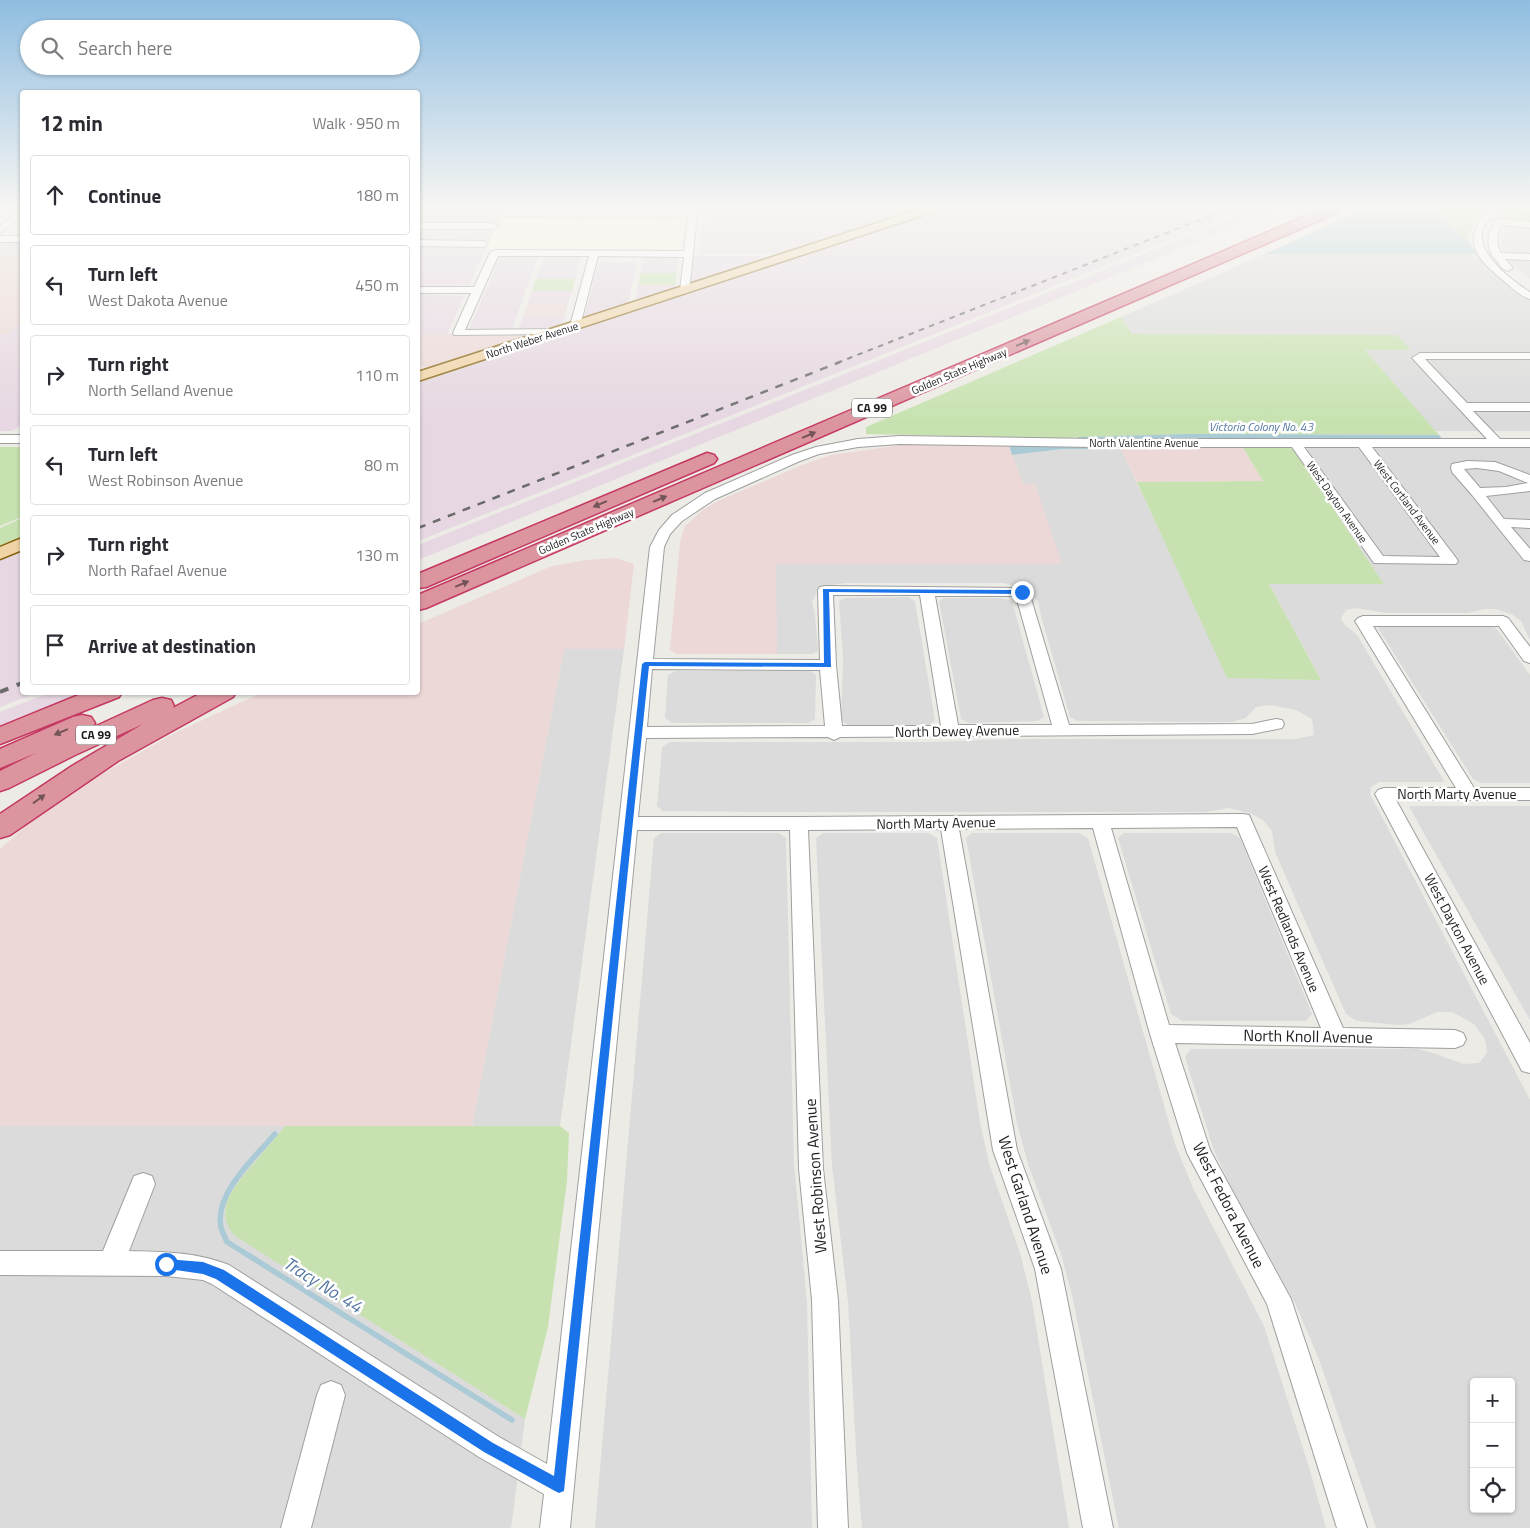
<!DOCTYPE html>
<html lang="en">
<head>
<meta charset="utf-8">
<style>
	body { margin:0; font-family:"Titillium Web",sans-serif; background:#f7f7f7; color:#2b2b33 }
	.controls { position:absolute; right:15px; bottom:15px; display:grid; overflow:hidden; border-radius:5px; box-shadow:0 1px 4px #0004 }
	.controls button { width:45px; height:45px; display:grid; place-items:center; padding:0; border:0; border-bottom:1px solid #e1e1e2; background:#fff; color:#2b2b33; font:25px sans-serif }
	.stop { position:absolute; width:15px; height:15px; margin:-11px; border:4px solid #1a73e8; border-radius:50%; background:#fff }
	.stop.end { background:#1a73e8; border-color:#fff; box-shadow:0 1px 5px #0008 }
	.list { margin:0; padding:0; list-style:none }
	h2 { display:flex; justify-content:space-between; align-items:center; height:65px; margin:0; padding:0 20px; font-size:21px }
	h2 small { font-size:16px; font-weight:400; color:#7c7c81 }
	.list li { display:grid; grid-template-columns:32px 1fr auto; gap:15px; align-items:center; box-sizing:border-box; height:80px; margin:0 10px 10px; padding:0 10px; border:1px solid #e1e1e2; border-radius:5px }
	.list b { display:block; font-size:19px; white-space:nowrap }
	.list p { margin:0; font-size:16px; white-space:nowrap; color:#7c7c81 }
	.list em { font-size:16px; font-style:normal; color:#7c7c81 }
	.icon { flex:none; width:28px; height:28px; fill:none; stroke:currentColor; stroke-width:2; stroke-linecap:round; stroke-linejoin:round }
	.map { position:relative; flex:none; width:1530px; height:1528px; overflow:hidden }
	.search { position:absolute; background:#fff; box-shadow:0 1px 4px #0004; left:20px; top:20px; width:400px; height:55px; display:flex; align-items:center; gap:12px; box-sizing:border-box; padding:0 18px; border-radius:28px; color:#7c7c81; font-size:19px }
	.panel { position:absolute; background:#fff; box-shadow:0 1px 4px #0004; left:20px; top:90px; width:400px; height:605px; border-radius:5px }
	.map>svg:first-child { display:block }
</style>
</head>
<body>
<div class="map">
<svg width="1530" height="1528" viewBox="0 0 1530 1528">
	<rect width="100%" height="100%" fill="#edebe5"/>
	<path fill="#dbdbdb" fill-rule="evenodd" d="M418,209H687L686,215L486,249L490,250L484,253H418Z
		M1508,220H1530V279L1509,261L1502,248V236Z
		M0,241H22V254H0Z
		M1265,254H1476L1530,300V355L1422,353L1414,356L1413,359L1480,431H1435L1365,350H1410L1397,335L1132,334L1121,317Z
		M1423,358H1530V405L1466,404Z
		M1530,409V431H1491L1474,412Z
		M1311,446H1349L1359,449H1374L1382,446H1530V640L1521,621L1513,615L1496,609H1484L1468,613H1386L1356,608L1346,610L1341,618L1344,624L1357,635L1444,781L1443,782H1379L1371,787L1370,794L1530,1100V1528H1376L1320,1362L1296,1305L1232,1189L1213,1148L1185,1057L1191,1049H1417L1430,1052L1464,1064L1479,1063L1487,1053L1485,1039L1474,1024L1452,1012H1437L1410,1024L1398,1025L1357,1021L1346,1014L1275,852L1272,831L1263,820L1252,814L1229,808L1206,812H766L663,811L657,806L662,747L670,742H932L1010,739H1296L1314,735L1312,719L1296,710L1270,705L1256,707L1246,718L1232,722L1078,721L1070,717L1041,616L1038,601L1029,591L1004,583H847L830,585L817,592L812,602L815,614L818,651L812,654H777L775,564H1062L1023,484L1012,455L1063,449H1121L1229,678L1321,680L1323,683L1269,584H1384L1293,449H1307ZM1474,1382H1511V1509H1474Z
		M908,597L915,601L935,720L929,725H848L841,720L843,658L839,601L845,598Z
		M944,598H1002L1012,601L1044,717L1038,721L969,723L961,719L939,601Z
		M1381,626H1490L1496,628L1530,675V783H1481L1473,779L1378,628Z
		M564,649H624L560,1126H472Z
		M676,671H810L816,675L815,719L808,723H672L665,718L668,675Z
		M1409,806H1530V1020L1426,837Z
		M661,833H779L786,838L794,1164L807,1302L812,1528H595L654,838Z
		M823,833H928L937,838L980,1122L989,1163L1020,1253L1032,1301L1069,1528H862L857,1468L848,1302L832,1166L816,838Z
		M972,833H1079L1088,838L1175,1144L1193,1188L1264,1326L1309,1467L1326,1528H1119L1072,1295L1061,1254L1028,1164L1017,1123L966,838Z
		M1124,833H1231L1240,838L1312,1014L1306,1021H1182L1171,1014L1118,838Z
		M0,1126H285L231,1192L225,1212L231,1231L239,1238L525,1419L511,1528H0Z"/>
	<path fill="#ecd8d6" d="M0,254H22V321L8,334H0Z
		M528,303H568L565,316H523Z
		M418,334H530L532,336L426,369L418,364Z
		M901,445H1009L1023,484H1035L1062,564H776L777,654H677L670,650L680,542L685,526L703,510L718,501L802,465L831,455Z
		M1132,446H1242L1263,481L1137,482L1121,449H1131Z
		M616,558L634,564L624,649H564L472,1126H0V849L9,841L29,823L93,779L177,732L261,693L418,692V624L552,566L586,560Z"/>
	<path fill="#e6d7e2" d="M708,209H920L784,253H700L703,223L706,222Z
		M939,209H1246L418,541V383L809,254L798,253Z
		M1256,209H1277L418,560V545Z
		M418,253H484L469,285L418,287Z
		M501,256H538L512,329H469Z
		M544,256H582L575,279H536Z
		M644,256H679L676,273H641Z
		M691,256H774L688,284Z
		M599,262H637L628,304L584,318Z
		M638,285H675L674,289L635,301Z
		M532,291H572L568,303H528Z
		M418,294L464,296L447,334H418Z
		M523,316H565L562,325L549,329H518Z
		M22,321V425L12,431H0V334H8Z
		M22,551V692L36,693L0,707V561Z
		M49,693H92L0,729V712Z"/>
	<path fill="#fafbe0" d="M502,215H686L680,251L486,249Z"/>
	<path fill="#c7e2b0" d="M1430,209H1484C1477,219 1468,228 1469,241Z
		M1506,209H1530V220H1508Z
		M641,273H677L675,285H638Z
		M536,279H575L572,291H532Z
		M1121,317L1132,334L1397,335L1411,350H1365L1439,435L1187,434L1054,438L866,434V427Z
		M1242,446H1281L1293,449L1384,584H1269L1321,680L1227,678L1137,482L1263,481Z
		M0,447H22V517L0,526Z
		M22,518V536L0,547V528Z
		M285,1126H560L569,1133L567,1181L548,1327L525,1419L235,1236C211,1210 237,1183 255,1162C265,1150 275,1138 285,1126Z"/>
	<path fill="#aacad6" d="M1364,209H1430L1469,241L1476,254H1265Z
		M1187,434L1439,435L1444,441L1080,442L1078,437Z
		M1009,445H1088L1089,449H1063L1012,455Z"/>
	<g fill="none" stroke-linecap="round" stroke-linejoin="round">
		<path stroke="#aacad6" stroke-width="5.5" d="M275,1134C255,1157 214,1194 221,1227C222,1232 225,1237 227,1242L512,1420"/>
		<defs>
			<path id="minor" d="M689,209H697V214L689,292L685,293L680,290L684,257L598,256L580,326L575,329L570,326L589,256H498L465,330L556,329L560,330L561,332L560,334L454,335L453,333L471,293H418V287H474L490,253L495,250L684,251L688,217L500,216L496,213L497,211H688Z
				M22,210V217L0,233V226Z
				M1494,212L1498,215C1496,217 1491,219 1488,221C1465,246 1512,281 1530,292V299C1520,296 1512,288 1504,281C1488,267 1465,251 1477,226C1481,218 1485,215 1494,212Z
				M1499,219L1530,222V228L1502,225C1496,235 1496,243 1501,253L1530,254V260L1505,259L1513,268L1508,271C1502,269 1500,265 1496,260C1485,248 1487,234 1496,220Z
				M418,223H493L498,226L493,229H418Z
				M0,236H22V242H0Z
				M418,240L483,241L488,244L483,247L418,246Z
				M1420,353H1530V359H1425L1467,403H1530V411H1473L1500,439H1530V447H1372L1456,558L1458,561L1456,564L1374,563L1292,447H1096L899,444L858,447L819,454L800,461L715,499L682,521L670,534L664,547L653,659L820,660L818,590L820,587L825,586L1022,588L1027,589L1029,592L1069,725L1252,724L1276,719L1282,720L1284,724L1282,728L1252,734L840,737L834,740L828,737L646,738L638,817H799L1243,814L1249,815L1343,1028L1455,1030L1463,1033L1466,1039L1463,1045L1455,1048L1175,1043L1210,1150L1291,1299L1367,1528H1337L1267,1304L1187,1153L1150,1034L1093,828L959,829L1017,1150L1061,1269L1113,1528H1083L1035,1269L993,1150L941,829L808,830L823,1169L838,1300L848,1528H818L812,1300L799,1169L790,830H637L570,1528H540L544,1494L479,1457L212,1284L203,1280L166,1276L0,1275V1251H103L134,1176L143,1173L152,1176L155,1184L129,1251C164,1252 196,1252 229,1265L499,1437L547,1464L650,547L659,530L672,515L705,493L792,455L816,447L858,439L899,436L1096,439H1487L1414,360L1412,358ZM1304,447H1359L1440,557L1383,556ZM833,595H920L941,726H842L836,665ZM935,596H1016L1052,725H958ZM652,669L820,670L825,726L647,727ZM1237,827L1321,1028L1169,1025L1111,828Z
				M0,435H22V443H0Z
				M1467,461L1495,462L1530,475V491L1486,496L1504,519L1530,520V528L1511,527L1530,549V561L1524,560L1472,495L1452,472L1451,467L1452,464ZM1477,468L1499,471L1528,483L1506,487L1480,488L1464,469Z
				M1363,616H1503L1508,618L1530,647V663L1524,661L1499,626H1373L1474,788H1530V800H1396L1530,1043V1073L1522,1071L1375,794L1378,790L1384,788H1456L1355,621L1358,618Z
				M331,1381L341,1385L345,1395L311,1528H281L317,1395L321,1385Z"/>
			<path id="major" d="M920,209H937L936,211L418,381V372Z
				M22,538V550L0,559V547Z"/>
			<path id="highway" d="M1322,209H1340L1339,212L426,608L418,610V595Z
				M707,453L714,455L717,459L714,463L426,587L418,588V574Z
				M86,692H122L119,697L0,744V727Z
				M203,692H236L233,697L118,761L10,835L0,838V814L72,766L143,724L75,755L9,788L0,791V771L36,753L0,768V749L73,717L82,715L91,717L95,723L92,728L153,700L162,698L171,700L174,706L173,708Z"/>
		</defs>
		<use href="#minor" stroke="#9f9f9f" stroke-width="2"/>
		<use href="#major" stroke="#866411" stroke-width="3"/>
		<use href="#highway" stroke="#c53862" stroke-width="3"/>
		<use href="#minor" fill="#fff" fill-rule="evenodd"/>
		<use href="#major" fill="#f1d4a6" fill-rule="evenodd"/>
		<use href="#highway" fill="#dc959f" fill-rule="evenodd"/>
		<path stroke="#6c6c6c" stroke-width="2" stroke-dasharray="5.5 5.5" stroke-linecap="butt" d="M837,363L1227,209"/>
		<path stroke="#6c6c6c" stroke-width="2.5" stroke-dasharray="8 8" stroke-linecap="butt" d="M418,528L840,362"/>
		<path stroke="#6c6c6c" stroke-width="4" stroke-dasharray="9 9" stroke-linecap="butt" d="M0,692L22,683"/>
	</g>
	<defs><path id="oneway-solid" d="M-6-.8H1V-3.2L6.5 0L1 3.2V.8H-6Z" transform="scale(1.25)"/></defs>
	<g fill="#735458">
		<use href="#oneway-solid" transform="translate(1023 343) rotate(-23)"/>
		<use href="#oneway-solid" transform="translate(809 435) rotate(-23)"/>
		<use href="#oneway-solid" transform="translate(660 499) rotate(-23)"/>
		<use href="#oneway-solid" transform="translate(600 504) rotate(157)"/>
		<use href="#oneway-solid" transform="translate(462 584) rotate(-23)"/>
		<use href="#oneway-solid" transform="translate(61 732) rotate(157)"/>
		<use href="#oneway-solid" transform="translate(39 799) rotate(-36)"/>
	</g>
	<linearGradient id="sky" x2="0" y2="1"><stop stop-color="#8fbde1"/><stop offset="0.49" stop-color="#f7f6f3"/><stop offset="1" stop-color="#f7f6f3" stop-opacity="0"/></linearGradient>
	<rect width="1530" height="423" fill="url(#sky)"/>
	<path fill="#1a73e8" d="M823,589L1022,590L1025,592L1022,594L829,592L831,667L649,666L564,1491L559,1493L555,1491L484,1452L216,1279L203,1274L162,1268L160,1264L162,1260L166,1259L203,1262L224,1270L493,1443L554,1476L642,664L645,662L824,663Z"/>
	<g text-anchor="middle" stroke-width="5" stroke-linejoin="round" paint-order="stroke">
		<g font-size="11" fill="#1e1e1e" stroke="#fff">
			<text transform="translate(532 340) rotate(-18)" y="4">North Weber Avenue</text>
			<text transform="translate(959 371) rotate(-23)" y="4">Golden State Highway</text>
			<text x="1144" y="447">North Valentine Avenue</text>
			<text transform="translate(1337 502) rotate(55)" y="4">West Dayton Avenue</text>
			<text transform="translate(1407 502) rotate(53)" y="4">West Cortland Avenue</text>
			<text transform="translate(586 531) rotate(-23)" y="4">Golden State Highway</text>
		</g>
		<g fill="#fff" stroke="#626262" stroke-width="1">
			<rect x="852" y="398.5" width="40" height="19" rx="4"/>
			<rect x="76" y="725.5" width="40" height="19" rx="4"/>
		</g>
		<g font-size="12" font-weight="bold" fill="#1e1e1e">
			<text x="872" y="412">CA 99</text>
			<text x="96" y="739">CA 99</text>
		</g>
		<g font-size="12" font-style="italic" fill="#5578a2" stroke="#fff">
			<text x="1261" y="431">Victoria Colony No. 43</text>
		</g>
		<g font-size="14" fill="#1e1e1e" stroke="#fff">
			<text transform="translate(957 731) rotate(-1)" y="5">North Dewey Avenue</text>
			<text x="1457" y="799">North Marty Avenue</text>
			<text transform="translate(936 823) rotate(-1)" y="5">North Marty Avenue</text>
			<text transform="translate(1289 929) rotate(67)" y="5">West Redlands Avenue</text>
			<text transform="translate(1457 929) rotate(62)" y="5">West Dayton Avenue</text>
		</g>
		<g font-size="16" fill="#1e1e1e" stroke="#fff">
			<text transform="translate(1308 1036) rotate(1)" y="6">North Knoll Avenue</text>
			<text transform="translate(815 1176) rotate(-94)" y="6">West Robinson Avenue</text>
			<text transform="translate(1026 1205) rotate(72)" y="6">West Garland Avenue</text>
			<text transform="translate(1229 1205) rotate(63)" y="6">West Fedora Avenue</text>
		</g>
		<g font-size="18" font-style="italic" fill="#5578a2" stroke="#fff">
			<text transform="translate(323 1285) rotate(32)" y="6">Tracy No. 44</text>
		</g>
	</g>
</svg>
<div class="controls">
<button>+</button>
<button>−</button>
<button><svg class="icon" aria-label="locate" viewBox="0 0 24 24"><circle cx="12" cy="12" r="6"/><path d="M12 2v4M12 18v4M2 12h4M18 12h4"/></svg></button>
</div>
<div class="stop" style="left:166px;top:1264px"></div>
<div class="stop end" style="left:1022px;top:592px"></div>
<div class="search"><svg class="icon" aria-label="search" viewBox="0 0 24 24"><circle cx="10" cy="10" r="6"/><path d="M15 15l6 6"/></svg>Search here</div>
<section class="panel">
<h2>12 min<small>Walk · 950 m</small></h2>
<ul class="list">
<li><svg class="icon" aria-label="ahead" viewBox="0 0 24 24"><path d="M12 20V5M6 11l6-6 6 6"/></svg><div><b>Continue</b></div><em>180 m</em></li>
<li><svg class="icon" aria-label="left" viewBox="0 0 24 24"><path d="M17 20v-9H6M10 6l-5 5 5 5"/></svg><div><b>Turn left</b><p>West Dakota Avenue</p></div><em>450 m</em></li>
<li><svg class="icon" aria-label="right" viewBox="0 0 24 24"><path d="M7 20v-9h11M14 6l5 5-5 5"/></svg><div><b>Turn right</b><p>North Selland Avenue</p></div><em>110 m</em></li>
<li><svg class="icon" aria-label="left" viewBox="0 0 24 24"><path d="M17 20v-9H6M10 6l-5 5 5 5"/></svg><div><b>Turn left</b><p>West Robinson Avenue</p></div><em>80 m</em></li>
<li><svg class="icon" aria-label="right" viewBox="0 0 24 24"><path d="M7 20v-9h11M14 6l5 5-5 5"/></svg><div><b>Turn right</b><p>North Rafael Avenue</p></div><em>130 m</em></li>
<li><svg class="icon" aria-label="arrive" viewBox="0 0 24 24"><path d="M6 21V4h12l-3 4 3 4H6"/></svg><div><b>Arrive at destination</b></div></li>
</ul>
</section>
</div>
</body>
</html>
